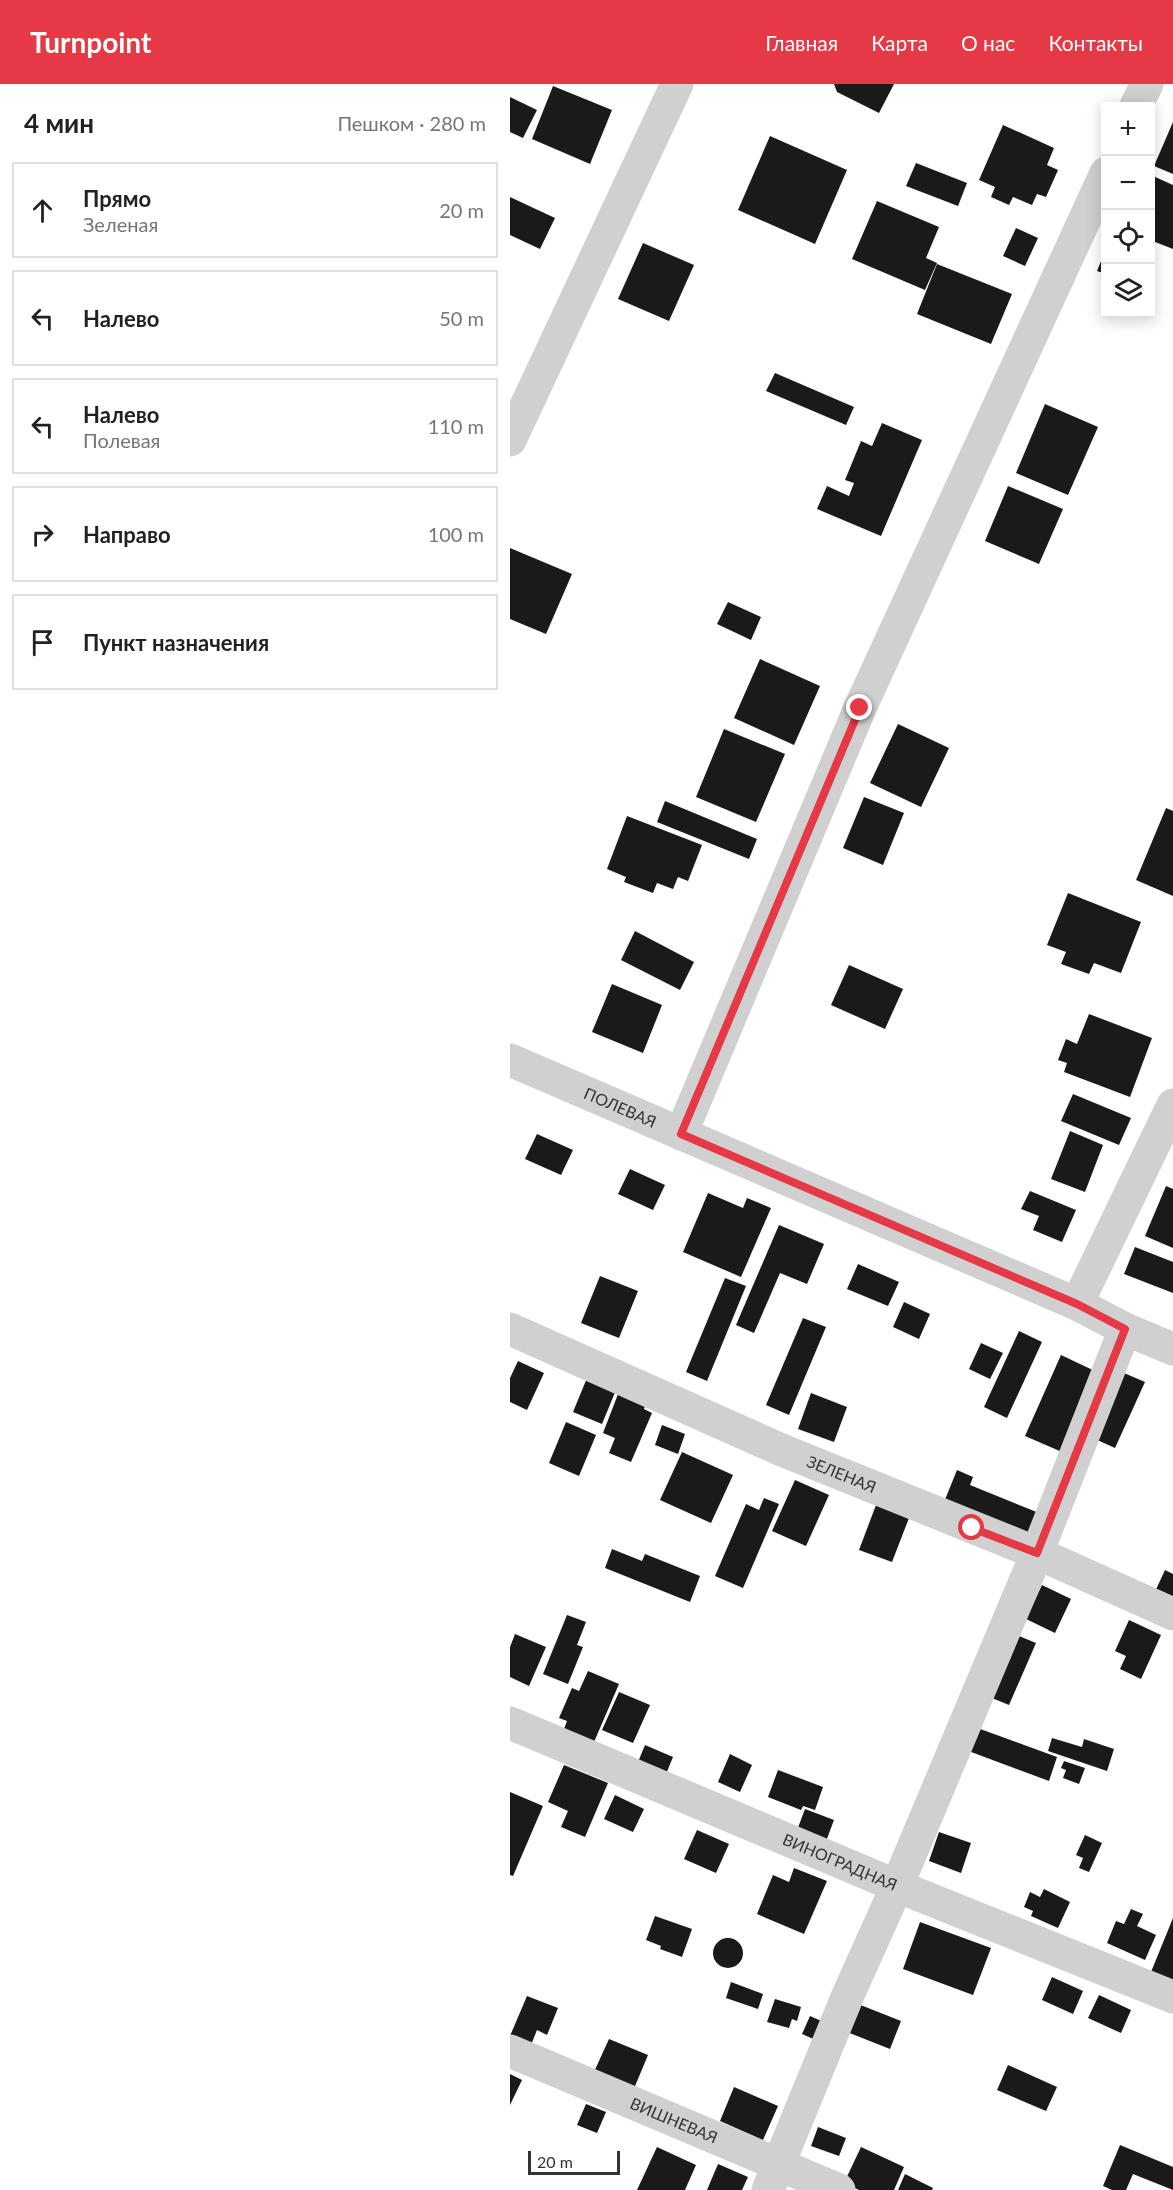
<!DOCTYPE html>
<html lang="ru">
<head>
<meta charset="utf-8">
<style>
	body { margin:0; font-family:Lato,sans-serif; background:#f6f6f6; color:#202124 }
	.controls { position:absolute; right:18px; top:18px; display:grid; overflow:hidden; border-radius:0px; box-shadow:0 3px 15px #0003 }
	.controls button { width:54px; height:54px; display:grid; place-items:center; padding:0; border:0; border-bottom:2px solid #e0e0e0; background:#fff; color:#202124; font:30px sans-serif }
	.scale { position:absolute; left:18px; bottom:15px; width:92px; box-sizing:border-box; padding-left:6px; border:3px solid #333; border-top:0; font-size:16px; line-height:21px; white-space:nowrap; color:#333; -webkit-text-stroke:4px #fff; paint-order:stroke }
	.stop { position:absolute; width:18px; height:18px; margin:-14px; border:4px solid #e63946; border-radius:50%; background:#fff }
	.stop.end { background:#e63946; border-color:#fff; box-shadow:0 2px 6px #0008 }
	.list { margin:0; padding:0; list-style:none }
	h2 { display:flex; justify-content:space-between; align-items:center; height:78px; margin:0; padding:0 24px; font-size:26px }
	h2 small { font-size:20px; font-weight:400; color:#757577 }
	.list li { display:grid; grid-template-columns:39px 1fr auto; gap:18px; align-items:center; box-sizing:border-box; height:96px; margin:0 12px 12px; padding:0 12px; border:2px solid #e0e0e0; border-radius:0px }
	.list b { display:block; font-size:22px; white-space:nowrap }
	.list p { margin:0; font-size:20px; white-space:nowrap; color:#757577 }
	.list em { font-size:20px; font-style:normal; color:#757577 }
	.icon { flex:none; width:33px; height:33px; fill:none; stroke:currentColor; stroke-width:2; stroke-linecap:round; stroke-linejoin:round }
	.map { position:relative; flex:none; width:663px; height:2106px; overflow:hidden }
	header { display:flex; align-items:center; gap:36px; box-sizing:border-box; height:84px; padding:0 30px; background:#e63946; color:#fff }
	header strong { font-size:28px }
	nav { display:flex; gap:33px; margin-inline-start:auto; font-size:21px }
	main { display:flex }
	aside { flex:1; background:#fff }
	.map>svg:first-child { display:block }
</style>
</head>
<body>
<header>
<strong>Turnpoint</strong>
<nav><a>Главная</a><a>Карта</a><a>О нас</a><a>Контакты</a></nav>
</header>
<main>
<aside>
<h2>4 мин<small>Пешком · 280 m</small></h2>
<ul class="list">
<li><svg class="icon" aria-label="ahead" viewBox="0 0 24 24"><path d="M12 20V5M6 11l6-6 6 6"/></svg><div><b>Прямо</b><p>Зеленая</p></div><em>20 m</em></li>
<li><svg class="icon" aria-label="left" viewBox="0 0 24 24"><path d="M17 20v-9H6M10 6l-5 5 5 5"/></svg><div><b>Налево</b></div><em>50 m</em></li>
<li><svg class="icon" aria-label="left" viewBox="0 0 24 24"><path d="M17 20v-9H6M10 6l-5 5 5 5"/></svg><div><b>Налево</b><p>Полевая</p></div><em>110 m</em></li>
<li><svg class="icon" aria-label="right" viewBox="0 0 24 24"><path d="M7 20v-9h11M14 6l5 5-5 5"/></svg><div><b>Направо</b></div><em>100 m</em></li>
<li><svg class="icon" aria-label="arrive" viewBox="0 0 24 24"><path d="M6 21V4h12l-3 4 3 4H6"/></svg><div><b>Пункт назначения</b></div></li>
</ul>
</aside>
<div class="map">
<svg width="663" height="2106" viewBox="0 0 663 2106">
	<rect width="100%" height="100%" fill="#fff"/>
	<path fill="#1a1a1a" d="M324,0H384L369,29L327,8Z
		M43,2L102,26L80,80L22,55Z
		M0,13L27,26L13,54L0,48Z
		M663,38V90L644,82Z
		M493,41L544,64L537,81L548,86L536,113L527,110L522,121L503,113L499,121L481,113L485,103L469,96Z
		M260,52L337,86L305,160L228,126Z
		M406,79L457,99L448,122L396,102Z
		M643,92L663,101V165L640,156V97Z
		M0,113L45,134L30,165L0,151Z
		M367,117L429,143L416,174L427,179L415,206L342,175Z
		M506,144L528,154L515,182L493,172Z
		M133,159L184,181L159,237L108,215Z
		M596,165V190L587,187Z
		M427,180L502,210L481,260L407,230Z
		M265,289L344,323L336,341L256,307Z
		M535,320L588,343L558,411L506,389Z
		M372,339L412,356L371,452L307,425L317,402L339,412L344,399L335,396L351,357L362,362Z
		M498,402L553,425L529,480L475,457Z
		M0,464L62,490L36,550L0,535Z
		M218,518L251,533L241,556L207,540Z
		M250,575L310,602L284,661L224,634Z
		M388,640L439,664L411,723L360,699Z
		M214,645L275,670L246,738L186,713Z
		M354,713L394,729L373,781L333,764Z
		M155,717L247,755L239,775L147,738Z
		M656,724L663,727V812L626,796Z
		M117,732L192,761L178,797L168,793L163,805L147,799L143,809L114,798L116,793L97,785Z
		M558,809L631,838L611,889L584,879L579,890L551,880L556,868L537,861Z
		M125,847L184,878L170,906L111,876Z
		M339,881L393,905L375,945L321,921Z
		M102,900L152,921L133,969L82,948Z
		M579,930L642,954L620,1013L554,988L557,979L548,976L556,955L567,960Z
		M563,1010L621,1034L609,1061L551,1037Z
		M560,1047L593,1061L575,1108L541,1095Z
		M27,1050L63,1066L51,1091L15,1075Z
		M120,1085L155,1101L143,1126L108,1110Z
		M656,1102L663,1105V1164L635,1152Z
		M520,1107L566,1126L552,1158L523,1146L529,1132L511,1125Z
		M198,1109L233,1124L237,1114L261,1124L231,1193L173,1168Z
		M269,1141L314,1160L297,1200L270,1189L244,1249L226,1241Z
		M625,1163L663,1178V1209L614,1190Z
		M348,1180L389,1198L378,1222L337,1205Z
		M90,1192L128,1207L109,1254L71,1239Z
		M215,1194L236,1202L197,1297L176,1288Z
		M394,1218L420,1230L409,1255L383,1243Z
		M293,1234L316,1243L279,1331L256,1321Z
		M509,1247L532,1258L497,1334L474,1323Z
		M471,1259L493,1269L480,1295L459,1285Z
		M551,1271L587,1288L552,1368L515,1352Z
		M8,1277L34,1289L17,1326L0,1318V1294Z
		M614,1289L635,1298L605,1364L585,1355Z
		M77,1294L106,1306L92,1340L63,1328Z
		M110,1305L137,1316L134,1325L142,1329L121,1378L99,1369L105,1354L93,1349Z
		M301,1309L337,1323L324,1358L288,1345Z
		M56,1338L86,1351L69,1392L39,1379Z
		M152,1341L175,1350L168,1370L145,1361Z
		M172,1368L223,1391L201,1439L150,1416Z
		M447,1386L463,1393L460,1401L529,1429L517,1458L432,1423Z
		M285,1396L319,1411L296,1462L262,1447Z
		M254,1414L269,1420L233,1504L205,1492L236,1420L249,1426Z
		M366,1421L399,1434L382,1478L349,1466Z
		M102,1465L132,1477L135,1470L190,1492L180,1518L95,1484Z
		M655,1486L663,1490V1521L643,1512Z
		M532,1501L561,1515L545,1549L516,1535Z
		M57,1531L76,1538L67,1561L73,1563L58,1600L33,1590Z
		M619,1536L651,1551L631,1595L610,1585L616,1572L605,1567Z
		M5,1550L36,1563L19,1602L0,1593V1563Z
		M504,1550L526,1559L499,1621L477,1612Z
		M78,1587L109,1600L84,1658L54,1645L57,1637L49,1634L62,1604L69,1607Z
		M109,1608L140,1621L123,1659L92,1646Z
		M462,1642L547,1673L539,1697L453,1665Z
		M542,1654L572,1663L574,1655L604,1665L597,1687L538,1667Z
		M135,1661L163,1673L156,1690L128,1678Z
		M220,1670L242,1681L230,1708L208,1698Z
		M554,1677L575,1684L569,1700L553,1694L556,1686L551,1684Z
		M54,1681L98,1699L75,1753L51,1743L58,1727L38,1718Z
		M268,1686L313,1703L305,1726L293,1722L291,1726L258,1713Z
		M0,1708L33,1722L3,1792L0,1791Z
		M105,1711L134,1725L123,1748L94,1735Z
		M295,1725L324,1736L315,1760L286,1749Z
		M187,1746L219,1760L206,1789L174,1775Z
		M429,1748L461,1759L451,1789L419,1777Z
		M575,1751L592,1759L579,1788L569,1784L573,1774L566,1771Z
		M284,1784L317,1797L294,1850L247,1830L263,1791L279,1798Z
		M534,1805L560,1818L548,1844L521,1832L523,1827L514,1823L520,1808L530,1813Z
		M621,1825L633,1830L627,1842L646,1851L635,1876L597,1859L606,1837L614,1840Z
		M145,1832L182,1845L172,1873L150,1865L151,1862L136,1856Z
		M663,1834V1897L641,1888Z
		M410,1838L481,1864L463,1911L393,1885Z
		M203 1869a15 15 0 1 1 30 0a15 15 0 1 1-30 0Z
		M542,1893L573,1907L563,1930L532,1916Z
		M221,1898L253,1910L248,1925L216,1914Z
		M589,1911L621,1926L611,1949L578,1934Z
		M17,1912L48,1924L37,1951L27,1946L21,1961L0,1952Z
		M265,1915L291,1923L287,1937L282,1935L279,1944L257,1938Z
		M348,1920L391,1937L380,1965L337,1948Z
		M300,1932L316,1939L308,1957L292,1950Z
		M99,1955L138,1971L123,2007L83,1990Z
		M498,1981L547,2003L536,2027L487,2006Z
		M0,1990L12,1996L0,2021Z
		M224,2003L268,2022L253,2056L210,2037Z
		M76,2020L96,2028L87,2049L67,2041Z
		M308,2043L336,2054L329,2072L301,2062Z
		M610,2061L663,2083V2106L623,2090L616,2106H602L593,2102Z
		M147,2063L186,2081L175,2106H127Z
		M351,2063L394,2083L384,2106H349L334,2099Z
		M208,2080L238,2093L232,2106H197Z
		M395,2090L423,2104L422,2106H388Z"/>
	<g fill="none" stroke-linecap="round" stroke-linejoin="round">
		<g stroke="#d0d0d0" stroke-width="33">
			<path d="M626,22L637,0"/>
			<path d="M0,356L167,0"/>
			<path id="s1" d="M0,976L567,1220L615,1245L663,1265"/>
			<path d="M171,1050L350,624L596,89"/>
			<path d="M567,1220L663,1021"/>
			<path id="s2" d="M0,1245L274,1367L527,1469L663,1530"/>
			<path id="s3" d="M0,1639L387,1802L663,1913"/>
			<path id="s4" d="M0,1967L329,2106"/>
			<path d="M258,2106L338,1911L387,1802L527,1469L615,1245"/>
		</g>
	</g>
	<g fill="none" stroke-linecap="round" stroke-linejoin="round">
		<path stroke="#e63946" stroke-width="8" d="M350,624L171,1050L567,1220L615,1245L527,1469L462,1444"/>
	</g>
	<g text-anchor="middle" stroke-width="6" stroke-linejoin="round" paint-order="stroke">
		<g font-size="16" fill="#333" stroke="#fff">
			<text dy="6" stroke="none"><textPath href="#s1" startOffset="120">ПОЛЕВАЯ</textPath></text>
			<text dy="6" stroke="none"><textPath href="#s2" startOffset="362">ЗЕЛЕНАЯ</textPath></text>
			<text dy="6" stroke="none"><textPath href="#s3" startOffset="358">ВИНОГРАДНАЯ</textPath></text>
			<text dy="6" stroke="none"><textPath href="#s4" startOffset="178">ВИШНЕВАЯ</textPath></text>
		</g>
	</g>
</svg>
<div class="controls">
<button>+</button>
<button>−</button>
<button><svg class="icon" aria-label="locate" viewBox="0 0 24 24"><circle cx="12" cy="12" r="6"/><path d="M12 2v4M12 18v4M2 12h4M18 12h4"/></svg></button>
<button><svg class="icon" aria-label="layers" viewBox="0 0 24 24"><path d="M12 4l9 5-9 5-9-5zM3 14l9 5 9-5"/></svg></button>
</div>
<div class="scale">20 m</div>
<div class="stop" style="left:462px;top:1444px"></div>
<div class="stop end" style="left:350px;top:624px"></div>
</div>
</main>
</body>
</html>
